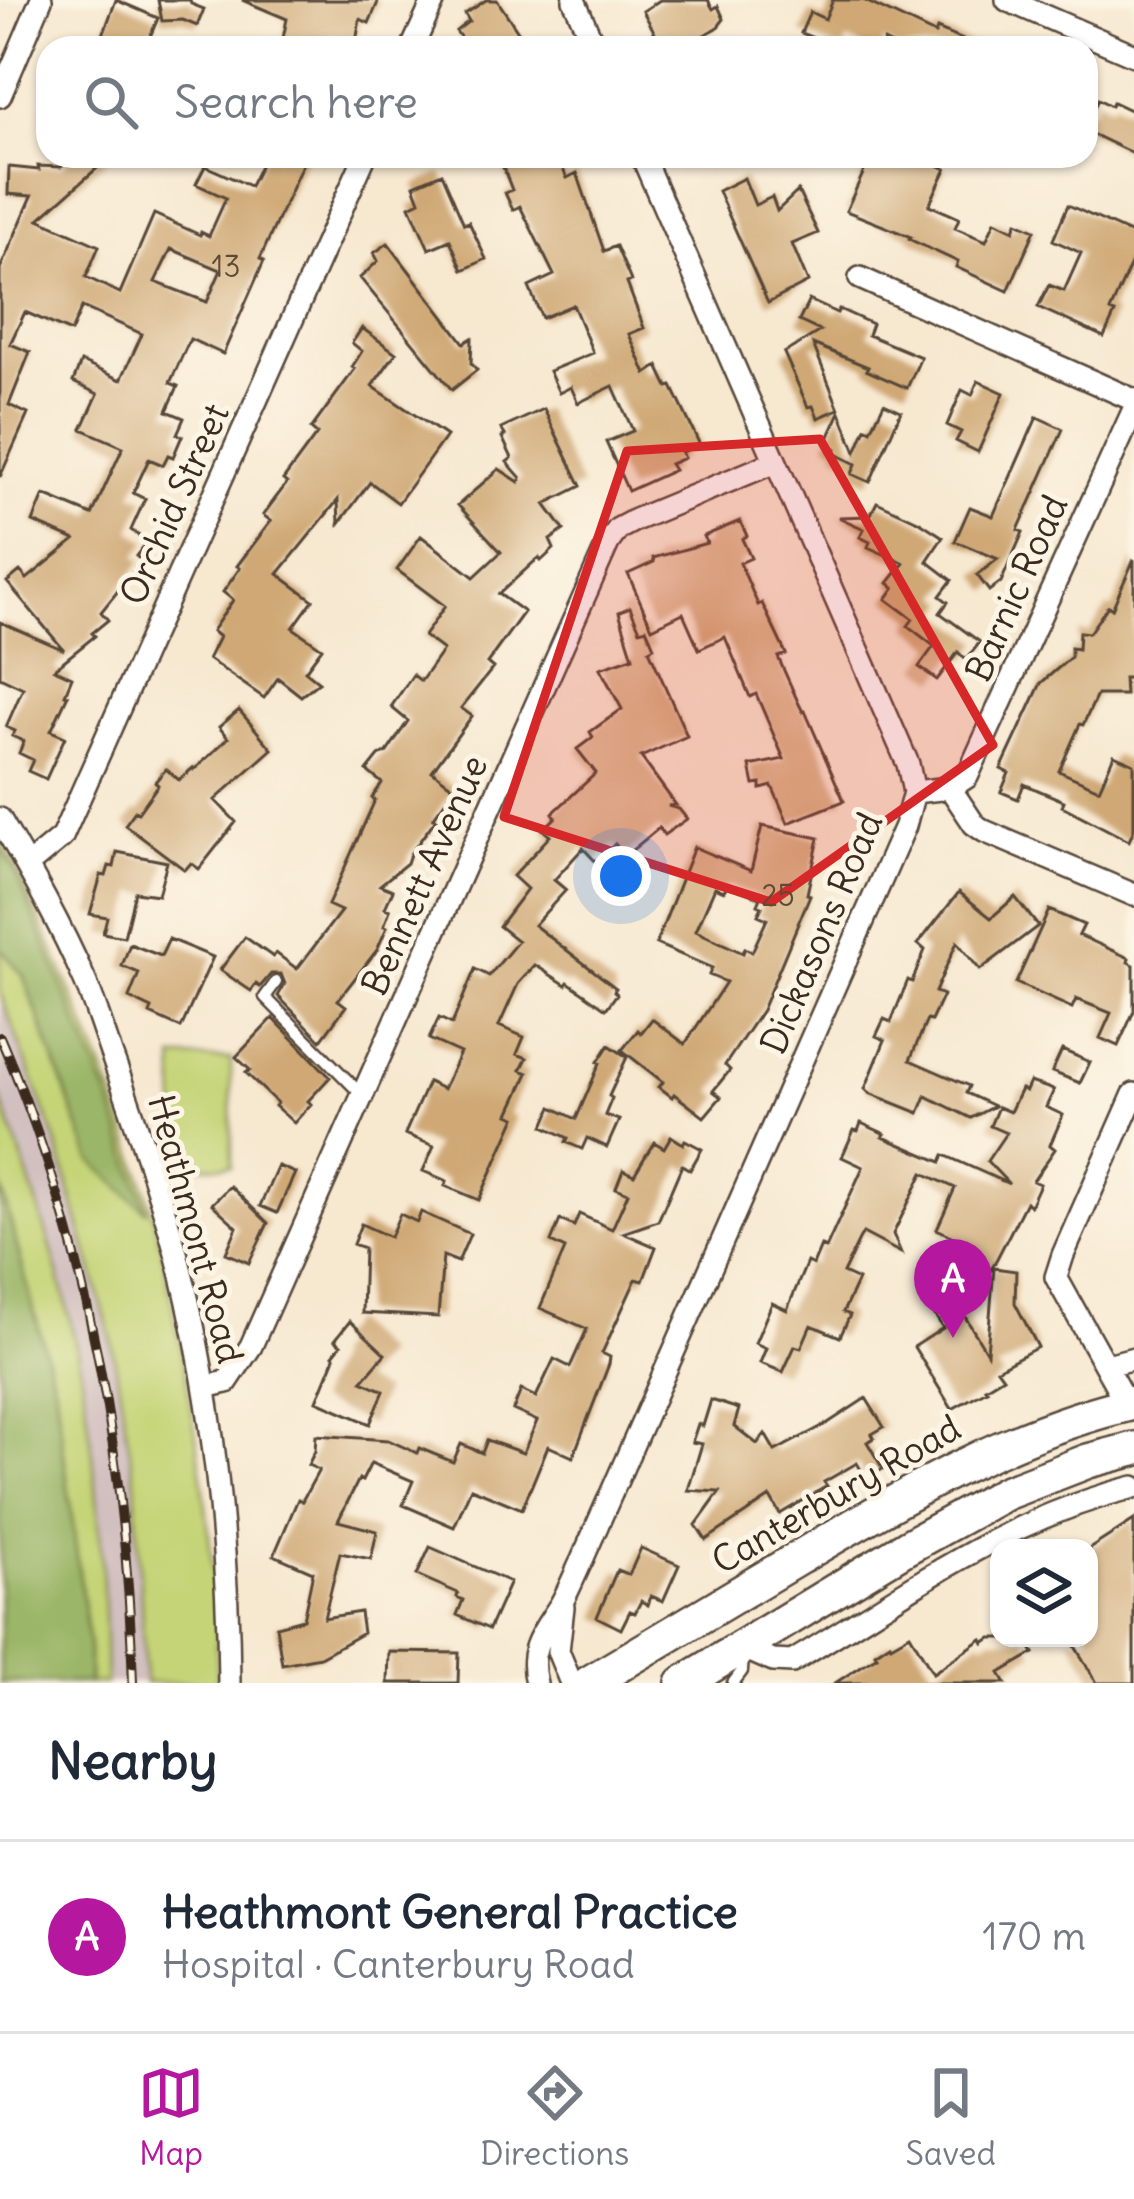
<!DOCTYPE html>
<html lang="en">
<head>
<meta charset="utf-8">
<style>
	body { margin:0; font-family:Delius,sans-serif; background:#f6f6f7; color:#1f2937 }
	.controls { position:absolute; right:36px; bottom:36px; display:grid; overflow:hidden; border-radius:24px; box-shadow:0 3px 9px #0004 }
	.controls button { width:108px; height:108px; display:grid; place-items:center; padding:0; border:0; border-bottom:3px solid #e0e1e3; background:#fff; color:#1f2937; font:60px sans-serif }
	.you { position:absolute; left:621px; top:876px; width:42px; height:42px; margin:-30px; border:9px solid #fff; border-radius:50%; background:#1a73e8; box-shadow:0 0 0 18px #1a73e833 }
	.badge { display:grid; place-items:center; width:78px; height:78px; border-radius:50%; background:#b5179e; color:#fff; font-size:39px; font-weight:700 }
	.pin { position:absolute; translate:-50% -99px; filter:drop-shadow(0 3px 6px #0008) }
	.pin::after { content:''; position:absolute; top:63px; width:42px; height:36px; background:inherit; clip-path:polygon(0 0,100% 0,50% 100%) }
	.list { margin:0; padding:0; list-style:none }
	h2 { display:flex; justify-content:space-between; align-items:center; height:156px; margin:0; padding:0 48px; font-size:51px }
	h2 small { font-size:39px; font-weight:400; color:#747a83 }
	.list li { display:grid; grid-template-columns:78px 1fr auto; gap:36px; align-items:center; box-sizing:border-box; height:192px; padding:0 48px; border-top:3px solid #e0e1e3 }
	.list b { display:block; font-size:45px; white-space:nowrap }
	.list p { margin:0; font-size:39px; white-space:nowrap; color:#747a83 }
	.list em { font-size:39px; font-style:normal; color:#747a83 }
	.icon { flex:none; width:66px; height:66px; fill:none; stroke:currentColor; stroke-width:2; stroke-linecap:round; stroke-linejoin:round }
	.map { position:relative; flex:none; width:1134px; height:1683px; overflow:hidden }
	.search { position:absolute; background:#fff; box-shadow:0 3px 9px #0004; left:36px; right:36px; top:36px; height:132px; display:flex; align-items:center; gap:30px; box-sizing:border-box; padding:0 42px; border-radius:36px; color:#747a83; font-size:45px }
	.sheet { height:348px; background:#fff }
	nav { display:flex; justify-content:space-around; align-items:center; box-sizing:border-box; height:168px; border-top:3px solid #e0e1e3; background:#fff; font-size:33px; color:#747a83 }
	nav a { display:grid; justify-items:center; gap:6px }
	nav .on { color:#b5179e }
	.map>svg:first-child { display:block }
</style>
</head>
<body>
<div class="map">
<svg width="1134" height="1683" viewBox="0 0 1134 1683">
	<rect width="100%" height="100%" fill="#fcf5e5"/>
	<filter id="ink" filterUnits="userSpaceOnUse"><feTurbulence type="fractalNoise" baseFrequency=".00833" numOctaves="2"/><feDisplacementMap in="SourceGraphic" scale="24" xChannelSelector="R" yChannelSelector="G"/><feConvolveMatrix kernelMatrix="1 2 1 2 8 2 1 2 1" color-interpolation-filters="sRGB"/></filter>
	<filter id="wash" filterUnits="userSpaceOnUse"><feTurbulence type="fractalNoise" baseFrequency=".004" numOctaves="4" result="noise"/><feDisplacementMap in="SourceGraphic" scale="48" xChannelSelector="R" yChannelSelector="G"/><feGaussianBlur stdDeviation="2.7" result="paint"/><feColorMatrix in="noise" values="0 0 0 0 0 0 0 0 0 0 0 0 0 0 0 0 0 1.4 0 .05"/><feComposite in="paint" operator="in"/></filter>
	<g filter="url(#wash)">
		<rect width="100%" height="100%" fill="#f7e8d0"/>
		<path fill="#d2bfc0" d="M0,993L57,1144L111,1337L135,1482L145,1683H106L105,1596L88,1412L66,1305L17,1142L0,1096Z"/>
		<path fill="#c4d476" stroke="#807f4a" stroke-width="3" d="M0,839L16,864C62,973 113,1081 147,1195C164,1251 173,1308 184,1365C203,1470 218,1576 217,1683H145L135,1482L111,1337L57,1144L0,993V948L23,975L91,1160L146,1209L13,867L0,848Z
			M174,1058L231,1059L232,1166H178Z
			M0,1096C37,1197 74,1309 88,1416C100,1505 105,1594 106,1683H89V1649L56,1393L0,1183Z"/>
		<path fill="#9bb667" stroke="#6b7042" stroke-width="3" d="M0,848L13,867L112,1106L147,1212L91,1160L23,975L0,948Z
			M0,1183L56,1393L89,1649V1683H0Z"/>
		<g id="blocks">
			<path fill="#cfa874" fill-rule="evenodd" d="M116,0L158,18L145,48H98Z
				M158,0H190L191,4L204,9L197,26L183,20L162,21Z
				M242,0H379L369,23L360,19L355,48H281L287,19Z
				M486,0H497L529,48H468L456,31L469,21L465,14Z
				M660,0H708L713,9L718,6L724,19L717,28L680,48H663L643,11Z
				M833,0H863L935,34L937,29L982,48H898L884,41L881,48H865L848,40L844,48H838L801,33L810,12L825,19Z
				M1098,99L1111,106L1113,102L1134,112V154L1086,131V109L1092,112Z
				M72,156H111L39,219L99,246L86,277L120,293L154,214L200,235L201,232L209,236L226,198L196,184L205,166L250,186L265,156H306L260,259L264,261L223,354L190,339L170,383L178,386L167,411L184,418L177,434L182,436L173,457L168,455L163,465L149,459L133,493L145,499L131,530L147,542L136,556L142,561L101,612L108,620L92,633L95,636L54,669L72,677L65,694L68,695L51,731L65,737L46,779L28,771L33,760L19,753L24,741L12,736L15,731L6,727L23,688L0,677V622L64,650L7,582L20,571L27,579L75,540L33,522L44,495L92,515L123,447L82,429L98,394L73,382L81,362L121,380L142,334L82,307L71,332L25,312L10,344L30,352L9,405L28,414L0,477V269L32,196L8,194L9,167L39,170L38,166L61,167ZM171,249L221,270L207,302L155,282Z
				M528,156L534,165L557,156L567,178L577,173L604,251L616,246L631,281L627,283L644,328L629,334L646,374L658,366L668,387L672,386L700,445L681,452L684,458L670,464L674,470L628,491L606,442L633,431L613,386L578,403L571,387L559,393L549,371L593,353L573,305L542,318L529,287L554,275L520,206L513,210L505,193L512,190L503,167Z
				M871,156H917L946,169L929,205L959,218L955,228L986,241L995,221L1014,230L1017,222L1035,230L1008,291L956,267L958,262L909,239L911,237L846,211Z
				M442,173L464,224L469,222L486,259L463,270L450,240L429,249L410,206L420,201L414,185Z
				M744,178L755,205L772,197L777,211L798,191L818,233L792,244L808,282L768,303L718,191Z
				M1068,205L1134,235V257L1110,311L1115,313L1104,337L1038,307L1049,285L1064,291L1081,253L1053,240Z
				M388,243L464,343L472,338L471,363L477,370L452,390L360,278L378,261L374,253Z
				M809,300L837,313L839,309L872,324L868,335L921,357L907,388L866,370L868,367L813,344L839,409L818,418L813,406L808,407L784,353L820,331L799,321Z
				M362,328L396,353L372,386L446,436L398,503L370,482L339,524L338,500L278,574L313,600L293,628L322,648L305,671L319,682L301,696L278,678L264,698L208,659L219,637L212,631L233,600L223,592L240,568L237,566L271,521L263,515L287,483L283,480L317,434L311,429L355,369L352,367L362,351L352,343Z
				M978,381L1004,393L978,452L956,441L961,432L947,425L962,390L972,395Z
				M884,403L901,411L870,482L852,474L856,464L834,453L836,449L826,443L840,412L856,452L866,428L871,430Z
				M544,409L581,486L545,504L564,530L550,540L554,549L541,561L539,558L534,562L499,594L524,612L487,663L493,668L461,708L472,716L432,771L455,788L433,818L436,819L410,854L407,863L380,885L393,890L385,908L390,910L384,926L387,927L377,950L338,1000L346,1006L321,1040L278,996L285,984L281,974H271L260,987L256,984L251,991L220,970L245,937L273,957L276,953L297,969L341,911L328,905L375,800L372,798L382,783L367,771L379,756L387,752L408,721L391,707L413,675L421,681L443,650L424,636L445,606L397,570L421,536L474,577L501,552L458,505L499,469L519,482L521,478L507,462L512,458L502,437L505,435L501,429Z
				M1037,417L1063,429L1018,530L1023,532L1001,582L989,591L977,575L998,559L955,541L970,507L993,516Z
				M877,502L920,522L943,537L927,561L952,580L940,596L948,602L940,613L980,642L966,660L958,652L937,680L919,667L934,646L908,626L913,619L886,599L894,588L888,583L904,563L868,547L870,542L860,537L864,529L838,517L870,516Z
				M740,521L747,536L742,539L751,558L740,563L758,605L762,603L786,654L778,657L799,704L803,712L805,711L844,801L788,823L772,786L761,789V784L754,785L750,766L784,759L756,694L750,697L725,637L699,649L683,613L652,628L628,574L654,562L653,558L707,543L704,536Z
				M1134,559V678H1124L1125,695H1097L1083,725L1080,724L1059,771L1099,789L1114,755L1134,764V829L1129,841L1062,806L1064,801L1024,784L1018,799L1001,792L1009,773L1001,769L1041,683L1071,657V648L1078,649L1079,632L1089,633L1108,606L1112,609Z
				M630,607L640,630L646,628L654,647L649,650L687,736L641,757L676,805L668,806L679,809L687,819L664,835L659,828L625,856L615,844L596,862L583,848L554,880L566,890L534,925L616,988L614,991L617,994L606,1009L568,982L566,985L535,965L518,984L499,1026L524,1037L517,1054L527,1058L521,1070L528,1073L509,1114L516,1117L479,1200L445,1186L447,1181L423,1171L434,1146L405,1134L428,1082L443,1089L460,1053L429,1039L439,1018L452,1024L475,969L489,976L518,941L499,926L527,889L513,876L550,836L543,830L556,817L553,813L596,773L577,749L593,737L590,732L622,709L600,668L633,657L619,612Z
				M239,710L272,749L215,800L236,822L199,869L191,863L185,870L125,825L135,811L138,813L158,785L155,782L166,769L179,780L193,768L194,770L228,738L219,727Z
				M762,826L819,838L807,894L810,895L762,1010L725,1065L730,1070L713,1091L721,1097L704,1117L674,1094L672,1097L659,1087L663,1082L622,1050L638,1030L641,1033L652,1019L685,1044L726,982L709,975L712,968L656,944L694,847L751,871ZM727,885L761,898L758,905L762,907L758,915L767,919L752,952L745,948L743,953L696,931L715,887L724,891Z
				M117,852L167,862L158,895L135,892L124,937L103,933L107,917L90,914L101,875L106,876L109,866L114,867Z
				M959,892L991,918L1015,897L1038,926L980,970L957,942L935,992L943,995L931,1021L927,1020L910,1060L969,1086L966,1093L994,1106L971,1118L926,1096L919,1113L869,1093L865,1089L885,1040L876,1036L884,1019L891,1022L908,980L912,982L925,950L918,944Z
				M1049,910L1084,925L1079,935L1129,958L1128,962L1134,965V1011L1118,1046L1100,1038L1111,1013L1076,999L1072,1008L1016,983Z
				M169,939L213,957L181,1028L150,1014L152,1009L129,998L139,973L122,966L130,944L161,956Z
				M273,1018L330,1077L308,1101L311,1104L294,1123L275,1106L277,1103L246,1073L250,1070L236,1057Z
				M609,1045L627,1057L609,1096L612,1098L605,1115L619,1120L607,1147L587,1138L582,1149L566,1142L568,1138L544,1126L552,1107L576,1119L600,1063L598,1062Z
				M1062,1050L1090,1062L1080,1083L1052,1072Z
				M1030,1082L1054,1090L1046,1107L1063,1115L1050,1145L1055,1149L1033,1181L1040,1184L1030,1206L1026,1202L991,1270L958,1254L963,1242L937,1229L955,1188L923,1173L893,1234L901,1253L863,1233L859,1240L843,1273L858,1280L843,1312L850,1315L840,1337L811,1325L801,1348L795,1346L783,1372L760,1363L766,1348L755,1343L772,1303L787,1310L807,1262L813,1265L821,1246L826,1248L863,1167L842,1157L854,1130L858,1131L861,1123L885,1134L883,1137L941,1162L944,1155L1009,1184L987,1161L1006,1133L990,1126L998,1107L1010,1112L1021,1089L1026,1091Z
				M671,1136L683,1144L685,1140L702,1149L690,1170L682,1165L658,1221L623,1233L656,1247L643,1281L636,1279L602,1353L610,1357L609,1364L573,1457L548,1446L522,1509L471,1488L454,1527L403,1505L413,1481L371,1463L362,1481L359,1479L338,1521L377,1531L371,1559L340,1553L324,1618L360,1612L363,1633L320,1657L282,1664L276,1626L303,1619L313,1572L274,1555L298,1499L302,1501L319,1470L308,1465L315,1451L316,1435L388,1440L417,1453L419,1448L453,1462L461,1444L482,1453L487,1440L523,1453L537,1421L513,1410L521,1390L536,1397L554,1359L570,1367L587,1329L540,1308L565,1249L551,1242L560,1220L574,1226L579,1214L612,1229L628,1193L616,1188L623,1170L634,1175L654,1142L664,1148Z
				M278,1166L295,1173L277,1213L260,1206Z
				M230,1186L268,1223L249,1263L226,1253L237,1227L212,1204Z
				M421,1212L470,1234L458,1262L443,1256L438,1317L362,1313L364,1248L353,1244L361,1224L390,1237L400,1214L417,1222Z
				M994,1268L1016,1271L1015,1303L1038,1347L997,1369L1003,1377L985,1388L987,1390L952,1409L914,1347L943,1328L922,1295L944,1282L987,1353Z
				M350,1321L385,1354L362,1381L384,1391L370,1424L317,1401L335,1357L333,1355L341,1345L335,1340Z
				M866,1398L884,1427L872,1434L874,1438L867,1442L883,1469L866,1478L857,1463L824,1482L827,1486L780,1514L770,1497L706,1540L696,1525L720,1492L688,1490L702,1444L692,1442L698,1424L703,1426L711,1400L739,1409L734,1426L757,1444L765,1434L775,1451L828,1423Z
				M1134,1520V1683H1097L1070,1638H1089V1549Z
				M430,1547L510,1582L489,1629L457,1615L463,1600L457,1597L458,1593L417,1575Z
				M641,1548L679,1565L663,1601L651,1596L648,1605L641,1601L635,1613L630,1611L621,1629L597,1617L617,1570L629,1575Z
				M910,1634L933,1673L982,1639L984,1643L991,1638H1025L1034,1653L1000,1673L1006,1683H835L877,1656L875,1653L890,1643L891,1645Z
				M389,1652L459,1653L458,1683H388Z"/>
		</g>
	</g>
	<g filter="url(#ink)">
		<use href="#blocks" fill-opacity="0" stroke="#574639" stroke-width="3"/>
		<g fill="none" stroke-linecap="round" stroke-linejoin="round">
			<defs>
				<path id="lane" d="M276,982L265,997L362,1095
					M733,1683L742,1671L743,1656"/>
				<path id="street" d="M574,0L595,48
					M1007,0L1134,55
					M412,48L434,0
					M0,96L41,0
					M860,278L1134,400
					M950,788L967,777L1134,409
					M914,792L950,788L974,824L984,831L1134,895
					M0,819C30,871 61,925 85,981C98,1011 107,1044 119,1075C142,1141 165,1207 182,1276C214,1409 228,1546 229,1683
					M27,866L62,837L365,156
					M1107,1365L1134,1358
					M205,1387L227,1382L251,1346L608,543L618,529L635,520L775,462
					M1127,1405L1056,1277L1063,1255L1134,1094
					M563,1607L558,1651L571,1683
					M741,1647L773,1661L792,1662C907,1593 1001,1520 1134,1487
					M536,1683C527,1648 543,1632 561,1604C569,1590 575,1574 582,1560L905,826L914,792L908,764L642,156"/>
				<path id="primary" d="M589,1683C663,1639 736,1595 810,1551C913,1490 1016,1430 1134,1403
					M683,1683L907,1547L1005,1493L1088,1461L1134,1449"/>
			</defs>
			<use href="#lane" stroke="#574639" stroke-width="15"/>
			<use href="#street" stroke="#574639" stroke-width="26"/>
			<use href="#primary" stroke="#574639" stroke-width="38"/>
			<use href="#lane" stroke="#fff" stroke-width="10"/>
			<use href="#street" stroke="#fff" stroke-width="21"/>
			<use href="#primary" stroke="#fff" stroke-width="33"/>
			<defs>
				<path id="rail" d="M0,1037C89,1243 126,1460 133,1683"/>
			</defs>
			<use href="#rail" stroke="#3b2a1e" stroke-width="10"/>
			<use href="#rail" stroke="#fcf5e5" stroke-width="6" stroke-dasharray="18" stroke-linecap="butt"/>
		</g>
	</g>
	<path fill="#d62828" fill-opacity="0.2" stroke="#d62828" stroke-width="9" stroke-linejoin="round" d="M820,439L993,745L771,902L504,817L627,451Z"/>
	<g text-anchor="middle" stroke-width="10" stroke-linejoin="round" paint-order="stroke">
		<g font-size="30" fill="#604a34">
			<text x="226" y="277">13</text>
			<text x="778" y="906">25</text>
		</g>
		<g font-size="36" fill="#3b2a1e" stroke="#fcf5e5">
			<text transform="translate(174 504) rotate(-66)" y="13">Orchid Street</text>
			<text transform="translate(1016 588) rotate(-66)" y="13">Barnic Road</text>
			<text transform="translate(424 875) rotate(-66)" y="13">Bennett Avenue</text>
			<text transform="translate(821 933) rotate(-67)" y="13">Dickasons Road</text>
			<text transform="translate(196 1229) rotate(75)" y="13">Heathmont Road</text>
			<text transform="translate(836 1494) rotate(-30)" y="13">Canterbury Road</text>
		</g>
	</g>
</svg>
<div class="controls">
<button><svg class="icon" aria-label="layers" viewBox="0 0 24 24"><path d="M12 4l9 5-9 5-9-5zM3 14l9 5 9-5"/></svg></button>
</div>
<div class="you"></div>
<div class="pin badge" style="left:953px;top:1338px">A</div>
<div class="search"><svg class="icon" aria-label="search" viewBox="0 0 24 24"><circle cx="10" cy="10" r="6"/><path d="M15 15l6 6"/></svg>Search here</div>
</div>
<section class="sheet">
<h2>Nearby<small></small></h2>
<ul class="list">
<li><span class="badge">A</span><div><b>Heathmont General Practice</b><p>Hospital · Canterbury Road</p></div><em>170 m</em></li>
</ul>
</section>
<nav>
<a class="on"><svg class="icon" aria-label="map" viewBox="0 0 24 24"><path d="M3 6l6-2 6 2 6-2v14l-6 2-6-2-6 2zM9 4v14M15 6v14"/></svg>Map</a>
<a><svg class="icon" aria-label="directions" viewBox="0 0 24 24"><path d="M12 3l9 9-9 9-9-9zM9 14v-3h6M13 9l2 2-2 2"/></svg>Directions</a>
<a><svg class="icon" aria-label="saved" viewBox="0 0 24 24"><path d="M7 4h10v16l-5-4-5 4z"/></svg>Saved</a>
</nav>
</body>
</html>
